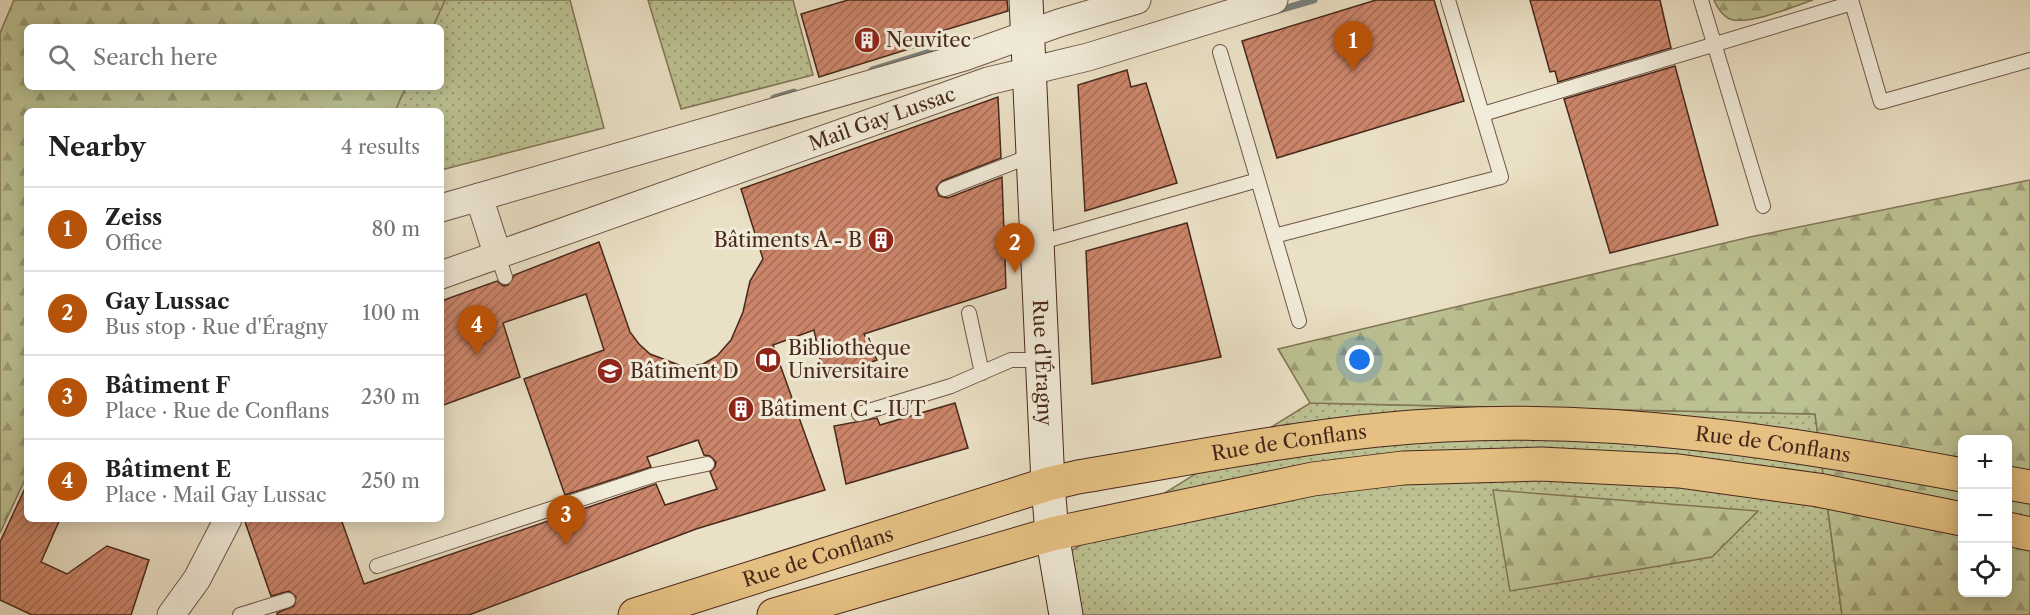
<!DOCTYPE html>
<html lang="en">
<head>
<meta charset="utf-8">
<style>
	body { margin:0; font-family:"Libre Caslon Text",serif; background:#f6f6f6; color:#222 }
	.controls { position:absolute; right:18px; bottom:18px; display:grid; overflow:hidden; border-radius:9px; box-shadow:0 3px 15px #0003 }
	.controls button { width:54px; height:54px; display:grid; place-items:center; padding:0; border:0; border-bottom:2px solid #e0e0e0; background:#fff; color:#222; font:30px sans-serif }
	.you { position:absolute; left:1360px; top:360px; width:21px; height:21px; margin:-15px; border:4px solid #fff; border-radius:50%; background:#1a73e8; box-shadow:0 0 0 9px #1a73e833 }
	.badge { display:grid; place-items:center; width:39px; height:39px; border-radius:50%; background:#b45309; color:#fff; font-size:20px; font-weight:700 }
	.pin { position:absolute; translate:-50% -50px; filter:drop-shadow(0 2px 3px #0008) }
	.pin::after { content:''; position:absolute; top:32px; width:21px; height:18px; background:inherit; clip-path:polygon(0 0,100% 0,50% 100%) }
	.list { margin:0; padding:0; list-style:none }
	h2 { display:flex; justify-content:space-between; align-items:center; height:78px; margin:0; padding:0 24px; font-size:26px }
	h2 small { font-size:20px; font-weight:400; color:#767676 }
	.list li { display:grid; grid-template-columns:39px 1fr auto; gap:18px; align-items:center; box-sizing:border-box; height:84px; padding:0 24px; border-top:2px solid #e0e0e0 }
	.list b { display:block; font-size:22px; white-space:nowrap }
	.list p { margin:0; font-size:20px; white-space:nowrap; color:#767676 }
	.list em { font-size:20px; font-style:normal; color:#767676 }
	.icon { flex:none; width:33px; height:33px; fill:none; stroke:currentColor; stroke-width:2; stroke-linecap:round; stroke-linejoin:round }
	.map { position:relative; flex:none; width:2030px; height:615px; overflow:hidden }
	.search { position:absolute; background:#fff; box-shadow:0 3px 15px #0003; left:24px; top:24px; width:420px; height:66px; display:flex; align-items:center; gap:15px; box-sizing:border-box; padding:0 21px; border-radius:9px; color:#767676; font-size:22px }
	.panel { position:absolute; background:#fff; box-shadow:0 3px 15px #0003; left:24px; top:108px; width:420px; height:414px; border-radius:9px }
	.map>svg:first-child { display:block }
</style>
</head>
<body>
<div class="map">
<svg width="2030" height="615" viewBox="0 0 2030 615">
	<defs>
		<pattern id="grass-dots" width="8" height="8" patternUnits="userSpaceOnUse" patternTransform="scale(1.5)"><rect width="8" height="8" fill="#bcc191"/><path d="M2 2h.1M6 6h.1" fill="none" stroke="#9b9d76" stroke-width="1.8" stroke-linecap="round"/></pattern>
		<pattern id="forest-firs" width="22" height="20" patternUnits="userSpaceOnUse" patternTransform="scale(1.5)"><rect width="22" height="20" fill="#bcc191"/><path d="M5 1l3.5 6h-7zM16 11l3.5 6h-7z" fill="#9b9d76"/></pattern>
		<pattern id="building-hatch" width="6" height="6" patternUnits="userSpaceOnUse" patternTransform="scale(1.5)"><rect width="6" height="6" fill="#cb856a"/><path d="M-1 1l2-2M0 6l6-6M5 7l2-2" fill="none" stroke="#a76d56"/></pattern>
	</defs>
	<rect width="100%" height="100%" fill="#eae0c5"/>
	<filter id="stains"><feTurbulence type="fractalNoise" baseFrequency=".00333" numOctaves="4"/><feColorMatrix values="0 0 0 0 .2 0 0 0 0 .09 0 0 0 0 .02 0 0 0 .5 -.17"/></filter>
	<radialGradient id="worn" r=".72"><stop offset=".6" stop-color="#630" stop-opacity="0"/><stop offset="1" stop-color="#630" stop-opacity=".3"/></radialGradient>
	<path fill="url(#grass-dots)" stroke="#827456" stroke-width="1.5" d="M444,0H570L604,128L441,170V111H393L404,87H441V27H432Z
		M648,0H793L813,75L681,109Z
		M1310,403L1815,414L1842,615H1055L1050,564Z"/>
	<path fill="url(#forest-firs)" stroke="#827456" stroke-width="1.5" fill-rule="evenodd" d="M14,0H445L433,27H27V87H406L395,111H27V423L25,436L27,475L0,533V33Z
		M1714,0H1813C1792,7 1755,23 1733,20C1724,18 1717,8 1714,0Z
		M2030,180V615H1842L1815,414L1310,403L1278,349L1750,237ZM1962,440H2008V592H1962Z
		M1493,490L1758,511L1712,557L1510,591Z"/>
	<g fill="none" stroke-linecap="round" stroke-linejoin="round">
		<path stroke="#7a807d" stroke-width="7" d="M1276,11L1314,0
			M872,70L930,52
			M774,98L794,92"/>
	</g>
	<path fill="url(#building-hatch)" stroke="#48281b" stroke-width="1.5" d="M848,0H1007L1008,11L925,36V44L819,77L801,14Z
		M1376,0H1434L1464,101L1277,158L1242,41Z
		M1530,0H1660L1671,48L1558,82L1555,71L1550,72Z
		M1675,66L1718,225L1610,253L1564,99Z
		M1127,70L1131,87L1146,83L1177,183L1085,211L1078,85Z
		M998,97L1001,158L942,181L936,188L939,196L948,198L1002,177L1006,288L864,334L877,360L824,379L814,330L773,345L825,490L696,529L469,615H277V613L294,606L296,597L289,591L271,596L244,519H341L364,584L656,484L665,505L717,489L710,472L715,467L716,462L710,456L704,455L698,440L647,457L651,467L565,495L524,379L604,350L586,294L503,323L520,377L441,406V301L497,281L503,286L508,285L514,275L599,242L630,332L639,344L650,354L679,365L687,367L703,364L717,356L731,340L743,312L750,281L763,259L741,189Z
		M1187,223L1221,357L1092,384L1086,251Z
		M955,403L968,448L846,484L834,426L877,418L880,425Z
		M27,484V519H60L41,562L67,574L107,546L149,560L131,615H32L0,600V542Z"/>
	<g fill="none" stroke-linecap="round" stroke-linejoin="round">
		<defs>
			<path id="lane" d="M1701,0L1763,206
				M1483,114L1852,3L1881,102L2030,60
				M1258,180L1299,321
				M945,189L1033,155
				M1274,236L1501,177L1448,0
				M1038,243L1258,180L1220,52
				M498,256L505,277
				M969,313L982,373
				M859,414L951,386L1011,360H1043
				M377,566L654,475L707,464
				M240,615L288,600"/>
			<g id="street">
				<path d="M479,197L498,256"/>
				<path d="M441,208L964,57L1059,23L1137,0"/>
				<path id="s1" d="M441,275L988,81L1088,57L1274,0"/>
				<path d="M171,615L197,579L228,519"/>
			</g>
			<g id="secondary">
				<path id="s2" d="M1026,0L1048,484L1052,534L1066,615"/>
			</g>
			<g id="primary">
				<path d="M2008,483L2030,487"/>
				<path d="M2008,529L2030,534"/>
				<path id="s3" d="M635,615L1048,484L1078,477C1200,457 1321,431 1445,425C1621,416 1791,443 1962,475"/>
				<path d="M774,615L1052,534L1313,479L1403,468L1541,464L1679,471L1818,490L1962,519"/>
			</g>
		</defs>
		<use href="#lane" stroke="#705646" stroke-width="16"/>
		<use href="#street" stroke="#705646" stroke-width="29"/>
		<use href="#secondary" stroke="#48281b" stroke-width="35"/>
		<use href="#primary" stroke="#48281b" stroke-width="35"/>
		<use href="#lane" stroke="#f1ebd9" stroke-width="14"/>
		<use href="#street" stroke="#f1ebd9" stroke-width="27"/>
		<use href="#secondary" stroke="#f1ebd9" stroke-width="33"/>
		<use href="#primary" stroke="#e5c082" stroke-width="33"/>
	</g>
	<defs>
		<symbol id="building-disc" viewBox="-11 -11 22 22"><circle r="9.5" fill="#8f2418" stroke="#f1ebd9"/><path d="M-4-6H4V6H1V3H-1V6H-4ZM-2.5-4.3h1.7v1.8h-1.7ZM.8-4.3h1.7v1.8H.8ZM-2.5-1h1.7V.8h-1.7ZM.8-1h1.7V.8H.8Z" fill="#fff"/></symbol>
		<symbol id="library-disc" viewBox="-11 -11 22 22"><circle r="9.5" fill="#8f2418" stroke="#f1ebd9"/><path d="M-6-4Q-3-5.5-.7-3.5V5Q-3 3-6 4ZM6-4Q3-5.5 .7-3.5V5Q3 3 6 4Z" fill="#fff"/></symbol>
		<symbol id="university-disc" viewBox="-11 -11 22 22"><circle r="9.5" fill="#8f2418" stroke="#f1ebd9"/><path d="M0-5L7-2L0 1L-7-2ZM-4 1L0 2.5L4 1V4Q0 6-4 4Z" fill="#fff"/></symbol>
	</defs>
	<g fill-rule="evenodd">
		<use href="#building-disc" x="852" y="25" width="30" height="30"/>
		<use href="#building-disc" x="866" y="225" width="30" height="30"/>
		<use href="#library-disc" x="753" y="345" width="30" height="30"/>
		<use href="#university-disc" x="595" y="356" width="30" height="30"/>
		<use href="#building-disc" x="726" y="394" width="30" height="30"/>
	</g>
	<g text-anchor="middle" stroke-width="6" stroke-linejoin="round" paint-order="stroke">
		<g font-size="20" fill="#48281b" stroke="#f1ebd9" text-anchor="start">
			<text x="886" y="47">Neuvitec</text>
			<text x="862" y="247" text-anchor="end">Bâtiments A - B</text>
			<text x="788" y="355">Bibliothèque<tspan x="788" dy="23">Universitaire</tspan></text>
			<text x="630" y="378">Bâtiment D</text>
			<text x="760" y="416">Bâtiment C - IUT</text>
		</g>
		<g font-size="20" fill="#48281b" stroke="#f1ebd9">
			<text dy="7" stroke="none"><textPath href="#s1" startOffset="468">Mail Gay Lussac</textPath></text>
			<text dy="7" stroke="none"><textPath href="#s2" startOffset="363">Rue d'Éragny</textPath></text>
			<text dy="7" stroke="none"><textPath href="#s3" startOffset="678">Rue de Conflans</textPath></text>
			<text dy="7" stroke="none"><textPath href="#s3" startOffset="1164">Rue de Conflans</textPath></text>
			<text dy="7" stroke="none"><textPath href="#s3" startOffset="192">Rue de Conflans</textPath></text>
		</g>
	</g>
	<rect width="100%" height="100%" filter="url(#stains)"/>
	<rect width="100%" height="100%" fill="url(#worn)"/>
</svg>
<div class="controls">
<button>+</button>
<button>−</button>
<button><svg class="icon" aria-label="locate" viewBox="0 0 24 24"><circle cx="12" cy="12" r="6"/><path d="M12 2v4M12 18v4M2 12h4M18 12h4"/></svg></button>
</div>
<div class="you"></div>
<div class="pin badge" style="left:1353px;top:71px">1</div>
<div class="pin badge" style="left:1015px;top:273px">2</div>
<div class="pin badge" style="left:566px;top:545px">3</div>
<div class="pin badge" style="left:477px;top:355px">4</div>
<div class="search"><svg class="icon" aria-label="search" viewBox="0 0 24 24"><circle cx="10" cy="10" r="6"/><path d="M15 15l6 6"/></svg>Search here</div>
<section class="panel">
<h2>Nearby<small>4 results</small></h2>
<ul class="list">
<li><span class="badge">1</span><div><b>Zeiss</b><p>Office</p></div><em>80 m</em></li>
<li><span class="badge">2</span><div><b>Gay Lussac</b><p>Bus stop · Rue d'Éragny</p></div><em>100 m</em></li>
<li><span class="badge">3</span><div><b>Bâtiment F</b><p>Place · Rue de Conflans</p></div><em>230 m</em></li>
<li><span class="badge">4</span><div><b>Bâtiment E</b><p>Place · Mail Gay Lussac</p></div><em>250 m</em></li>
</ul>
</section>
</div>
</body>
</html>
